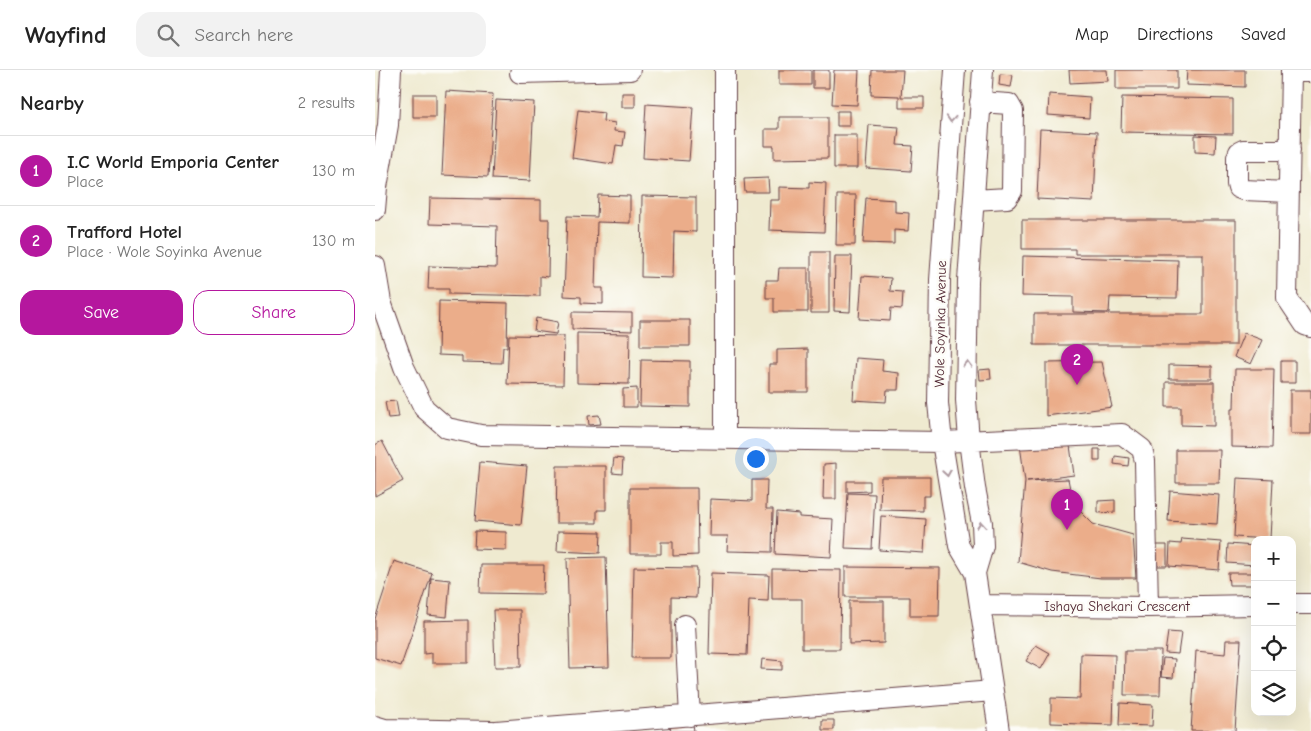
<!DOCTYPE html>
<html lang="en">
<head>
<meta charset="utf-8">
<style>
	body { margin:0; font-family:"Comic Neue",sans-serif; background:#f2f2f2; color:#222 }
	.controls { position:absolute; right:15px; bottom:15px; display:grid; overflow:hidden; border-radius:10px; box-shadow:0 5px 20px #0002 }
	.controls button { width:45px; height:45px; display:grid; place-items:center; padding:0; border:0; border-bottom:1px solid #e0e0e0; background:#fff; color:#222; font:25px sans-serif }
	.you { position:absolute; left:380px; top:388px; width:18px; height:18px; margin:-12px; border:4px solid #fff; border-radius:50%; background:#1a73e8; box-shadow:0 0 0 8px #1a73e833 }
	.badge { display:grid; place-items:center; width:32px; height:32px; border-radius:50%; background:#b5179e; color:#fff; font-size:16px; font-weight:700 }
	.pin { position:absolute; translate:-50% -41px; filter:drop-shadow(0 1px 2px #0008) }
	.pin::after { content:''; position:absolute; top:26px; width:18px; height:15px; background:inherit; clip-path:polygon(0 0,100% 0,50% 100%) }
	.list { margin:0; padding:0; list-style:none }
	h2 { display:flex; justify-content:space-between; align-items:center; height:65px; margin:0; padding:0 20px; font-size:21px }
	h2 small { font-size:16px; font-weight:400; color:#767676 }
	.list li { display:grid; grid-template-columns:32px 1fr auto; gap:15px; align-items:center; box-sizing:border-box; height:70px; padding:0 20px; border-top:1px solid #e0e0e0 }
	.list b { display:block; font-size:19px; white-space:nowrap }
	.list p { margin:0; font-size:16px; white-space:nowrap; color:#767676 }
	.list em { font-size:16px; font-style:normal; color:#767676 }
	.actions { display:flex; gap:10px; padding:15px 20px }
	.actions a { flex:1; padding:11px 0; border:1px solid #b5179e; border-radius:15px; text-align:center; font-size:18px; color:#b5179e }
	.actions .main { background:#b5179e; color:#fff }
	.icon { flex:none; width:28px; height:28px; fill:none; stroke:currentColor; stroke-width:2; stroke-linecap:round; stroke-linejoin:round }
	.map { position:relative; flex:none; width:936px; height:661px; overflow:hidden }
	header { display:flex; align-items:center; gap:30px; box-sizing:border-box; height:70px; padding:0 25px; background:#fff; border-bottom:1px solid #e0e0e0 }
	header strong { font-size:24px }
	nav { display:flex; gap:28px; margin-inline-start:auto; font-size:18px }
	.search { width:350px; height:45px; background:#f2f2f2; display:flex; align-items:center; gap:12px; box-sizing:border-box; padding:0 18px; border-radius:15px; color:#767676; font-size:19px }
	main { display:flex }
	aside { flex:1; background:#fff }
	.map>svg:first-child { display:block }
</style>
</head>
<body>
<header>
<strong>Wayfind</strong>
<div class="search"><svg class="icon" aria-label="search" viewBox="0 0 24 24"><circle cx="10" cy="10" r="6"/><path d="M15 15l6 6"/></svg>Search here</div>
<nav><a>Map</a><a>Directions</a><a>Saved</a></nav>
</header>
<main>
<aside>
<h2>Nearby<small>2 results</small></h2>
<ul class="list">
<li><span class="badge">1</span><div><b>I.C World Emporia Center</b><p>Place</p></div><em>130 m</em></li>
<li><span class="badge">2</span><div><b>Trafford Hotel</b><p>Place · Wole Soyinka Avenue</p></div><em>130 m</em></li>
</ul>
<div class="actions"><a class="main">Save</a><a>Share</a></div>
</aside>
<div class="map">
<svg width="936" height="661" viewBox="0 0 936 661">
	<rect width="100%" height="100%" fill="#fdfcf7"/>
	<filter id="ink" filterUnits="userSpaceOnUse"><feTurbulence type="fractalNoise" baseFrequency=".02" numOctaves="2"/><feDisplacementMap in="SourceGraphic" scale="10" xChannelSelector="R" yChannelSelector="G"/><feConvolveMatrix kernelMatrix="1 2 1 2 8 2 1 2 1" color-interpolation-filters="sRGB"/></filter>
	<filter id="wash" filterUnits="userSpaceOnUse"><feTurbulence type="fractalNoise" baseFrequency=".0096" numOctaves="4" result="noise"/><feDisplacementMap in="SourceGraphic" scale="20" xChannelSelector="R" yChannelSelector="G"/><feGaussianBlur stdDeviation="1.12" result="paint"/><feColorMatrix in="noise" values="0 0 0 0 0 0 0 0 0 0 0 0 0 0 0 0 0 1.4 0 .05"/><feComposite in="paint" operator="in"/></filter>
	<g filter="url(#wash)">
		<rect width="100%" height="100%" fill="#efead0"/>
		<g id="blocks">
			<path fill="#ebad8a" d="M404,0H436V15H404Z
				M438,0H454V18H438Z
				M459,0H484L482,35L457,34Z
				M497,0H528L526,27H549V38H524V26L496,25Z
				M694,0H732L733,11L695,13Z
				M741,0H802V19H741Z
				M812,0H870V17L811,15Z
				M625,4L638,5L636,17L624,15Z
				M71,21L118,24L113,107L67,105Z
				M247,23H260V37H247Z
				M38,24H61V47H38Z
				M674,24L715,27L714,48L673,45Z
				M747,27L858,29V64L746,62Z
				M121,30L159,32L155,111L117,109Z
				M271,34L318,37L314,91L268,88Z
				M203,40L229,43L228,51L240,53L239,61L250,62L248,76L241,75L238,94L197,88Z
				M462,41H474V56H462Z
				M404,47H453V88L399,89V76H390V59H404Z
				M494,55L524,57L522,75L538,76L536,101L491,98Z
				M665,59L722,62L719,132L662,129Z
				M459,65H482V98H459Z
				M820,65L841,66L840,83L820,82Z
				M393,108L394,122H370L369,109Z
				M434,112L451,113L449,162L394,160L395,130H404V117L434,118Z
				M223,125L255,126V153L222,152L220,218H228V234L206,233V227L189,226L192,146L222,147Z
				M462,125H481L480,175H461Z
				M267,126L321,127V162L299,161L298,208L266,207Z
				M55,128L166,130V149H174L173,207L165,206V226L74,224V219H53L54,196L121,198L122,156L54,154Z
				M491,128L520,130V142L534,143L533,161L519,160V174L488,173Z
				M647,150H861V275H659V244H828V184H700V179H647Z
				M436,182H454V243H436Z
				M460,186H477L475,242L459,241Z
				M648,186L803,190L802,228L735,227L734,243L698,242V227L647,226Z
				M404,198H433V242H399V228H391V210H403Z
				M487,206L516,208L515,221L528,222L527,239L516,238L515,251L484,249Z
				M64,231L133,233L132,277H128L127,293L87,292V286L63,285Z
				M197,242L257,243V261L197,259Z
				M161,248L183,252L181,264L159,261Z
				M265,250H315V276H265Z
				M202,263L255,264L254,314L202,313Z
				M869,263L887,270L876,294L859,287Z
				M134,265L189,266L188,315L132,314Z
				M433,279V322H394V294H402V280Z
				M481,288L508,290L507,301L524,303L523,320H512L511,332L478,330Z
				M266,290L315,291V337L265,336Z
				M906,291H920V313H906Z
				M727,292L737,337L671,346V293Z
				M794,295L837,296V309H794Z
				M615,299L616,309L605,310L604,300Z
				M860,299H899L897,378L856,377V339H859Z
				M791,312H839V356L806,355V337H791Z
				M262,318V337H248V319Z
				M915,320H936V364H915Z
				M21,331L24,347L13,348L10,332Z
				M224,345L226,354L214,355L213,346Z
				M694,368L699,405L652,411L693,409L698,434L718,454L758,465L761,508H726L677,502L643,492L650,411L645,375Z
				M7,371L28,411L0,426V375Z
				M719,379H725V391H719Z
				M801,380H845L844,413H801Z
				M740,386L754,388L753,396L739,394Z
				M239,388L248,389L247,404L237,403Z
				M105,392L152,396L146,455L100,451Z
				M461,393V429H448L449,394Z
				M182,396H231V440H222V453H181Z
				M506,407H555V426H548V441L505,440Z
				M862,408L898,410L895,469L859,467Z
				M377,410H392L391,439H398L397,482L352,481L353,466H334L335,429L377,431Z
				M472,411H495V421L472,422Z
				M255,418H322L323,485L298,486V472H286V484H255Z
				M795,421L844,425L842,454L793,451Z
				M473,423L500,424L497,479L470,478Z
				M740,430V442L723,443V431Z
				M402,442L424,444V447L458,449L456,487L400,484Z
				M506,446L551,449L549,483L504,480Z
				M100,461L131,462V480L99,479Z
				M183,461L226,462L225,483L182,481Z
				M807,469L846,472L844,500L794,496L795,473L806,474Z
				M853,474L880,476V495L852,493Z
				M779,475H792V496H779Z
				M231,487L234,597L195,598L192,488Z
				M19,491L57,503L26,596L0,588V549Z
				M106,495H169L168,524L105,523Z
				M259,497L322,498L321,528L296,527V588H257Z
				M470,497L565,498L564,546H535V527H470Z
				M397,499L466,500L465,579H427V529H397Z
				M336,503L394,505L393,531L374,530L372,585L334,584Z
				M853,503H879V515H854Z
				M56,508L75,510L72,547L53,545Z
				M474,531H509V573L474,574Z
				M118,540H145L146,597H120Z
				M93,550V593H57V583L49,584V551Z
				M793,562L806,563L803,584L790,583Z
				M851,570H866L860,661H816L821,581L850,584Z
				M661,575L675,583L666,599L651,591Z
				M750,581H786L785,625H749Z
				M706,584L740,585L738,655L676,653V628L705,629Z
				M788,588L800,589L798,608L786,607Z
				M387,589L407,591V600L386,599Z
				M745,633L778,635L777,656L744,655Z
				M447,650H459V660H447Z
				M318,654L319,661H296L295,657Z"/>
		</g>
	</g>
	<g filter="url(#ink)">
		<use href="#blocks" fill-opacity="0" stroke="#633d44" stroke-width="1"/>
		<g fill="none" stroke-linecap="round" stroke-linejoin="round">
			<defs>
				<path id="minor" d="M350,0V369
					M580,0L565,210L563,333L567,372L584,476L600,503L624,661
					M916,0L912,228L930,255L936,257
					M916,2H936
					M145,3L255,0
					M914,122L868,120L863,118L862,114V87L864,82L868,80H915
					M599,130L632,128L637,121L638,41L634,34L605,32
					M0,140L2,117L13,55L16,0
					M0,196L6,232L29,297L49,338L72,358L106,365L567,372L747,364L767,379L770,391L773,537
					M600,503L608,476L607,453L600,418L594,370L591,330L593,211L608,0
					M917,534H936
					M605,535L773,537L880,535
					M310,555L315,646
					M0,656L10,659L118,661
					M121,661L618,621"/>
			</defs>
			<use href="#minor" stroke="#633d44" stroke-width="22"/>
			<use href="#minor" stroke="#fff" stroke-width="20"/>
		</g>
		<defs><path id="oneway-chevron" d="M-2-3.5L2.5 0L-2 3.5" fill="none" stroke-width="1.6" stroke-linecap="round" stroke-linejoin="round" transform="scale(1.25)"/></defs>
		<g stroke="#ae9aa0">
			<use href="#oneway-chevron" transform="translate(576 49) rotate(94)"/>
			<use href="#oneway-chevron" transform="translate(592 294) rotate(-89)"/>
			<use href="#oneway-chevron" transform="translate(572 403) rotate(81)"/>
			<use href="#oneway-chevron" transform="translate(606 455) rotate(-95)"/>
		</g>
	</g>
	<g text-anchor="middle" stroke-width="5" stroke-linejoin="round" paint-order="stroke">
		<g font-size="14" fill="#4a1f2b" stroke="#fdfcf7">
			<text transform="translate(565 254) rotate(-89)" y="5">Wole Soyinka Avenue</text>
			<text x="742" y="541">Ishaya Shekari Crescent</text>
		</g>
	</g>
</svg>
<div class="controls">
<button>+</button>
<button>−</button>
<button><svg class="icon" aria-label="locate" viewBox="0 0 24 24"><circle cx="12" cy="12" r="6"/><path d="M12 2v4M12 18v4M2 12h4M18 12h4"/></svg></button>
<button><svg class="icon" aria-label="layers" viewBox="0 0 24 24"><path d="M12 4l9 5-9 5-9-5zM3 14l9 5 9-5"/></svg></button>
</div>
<div class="you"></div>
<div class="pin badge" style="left:692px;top:460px">1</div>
<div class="pin badge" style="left:702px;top:315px">2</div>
</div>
</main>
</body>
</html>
